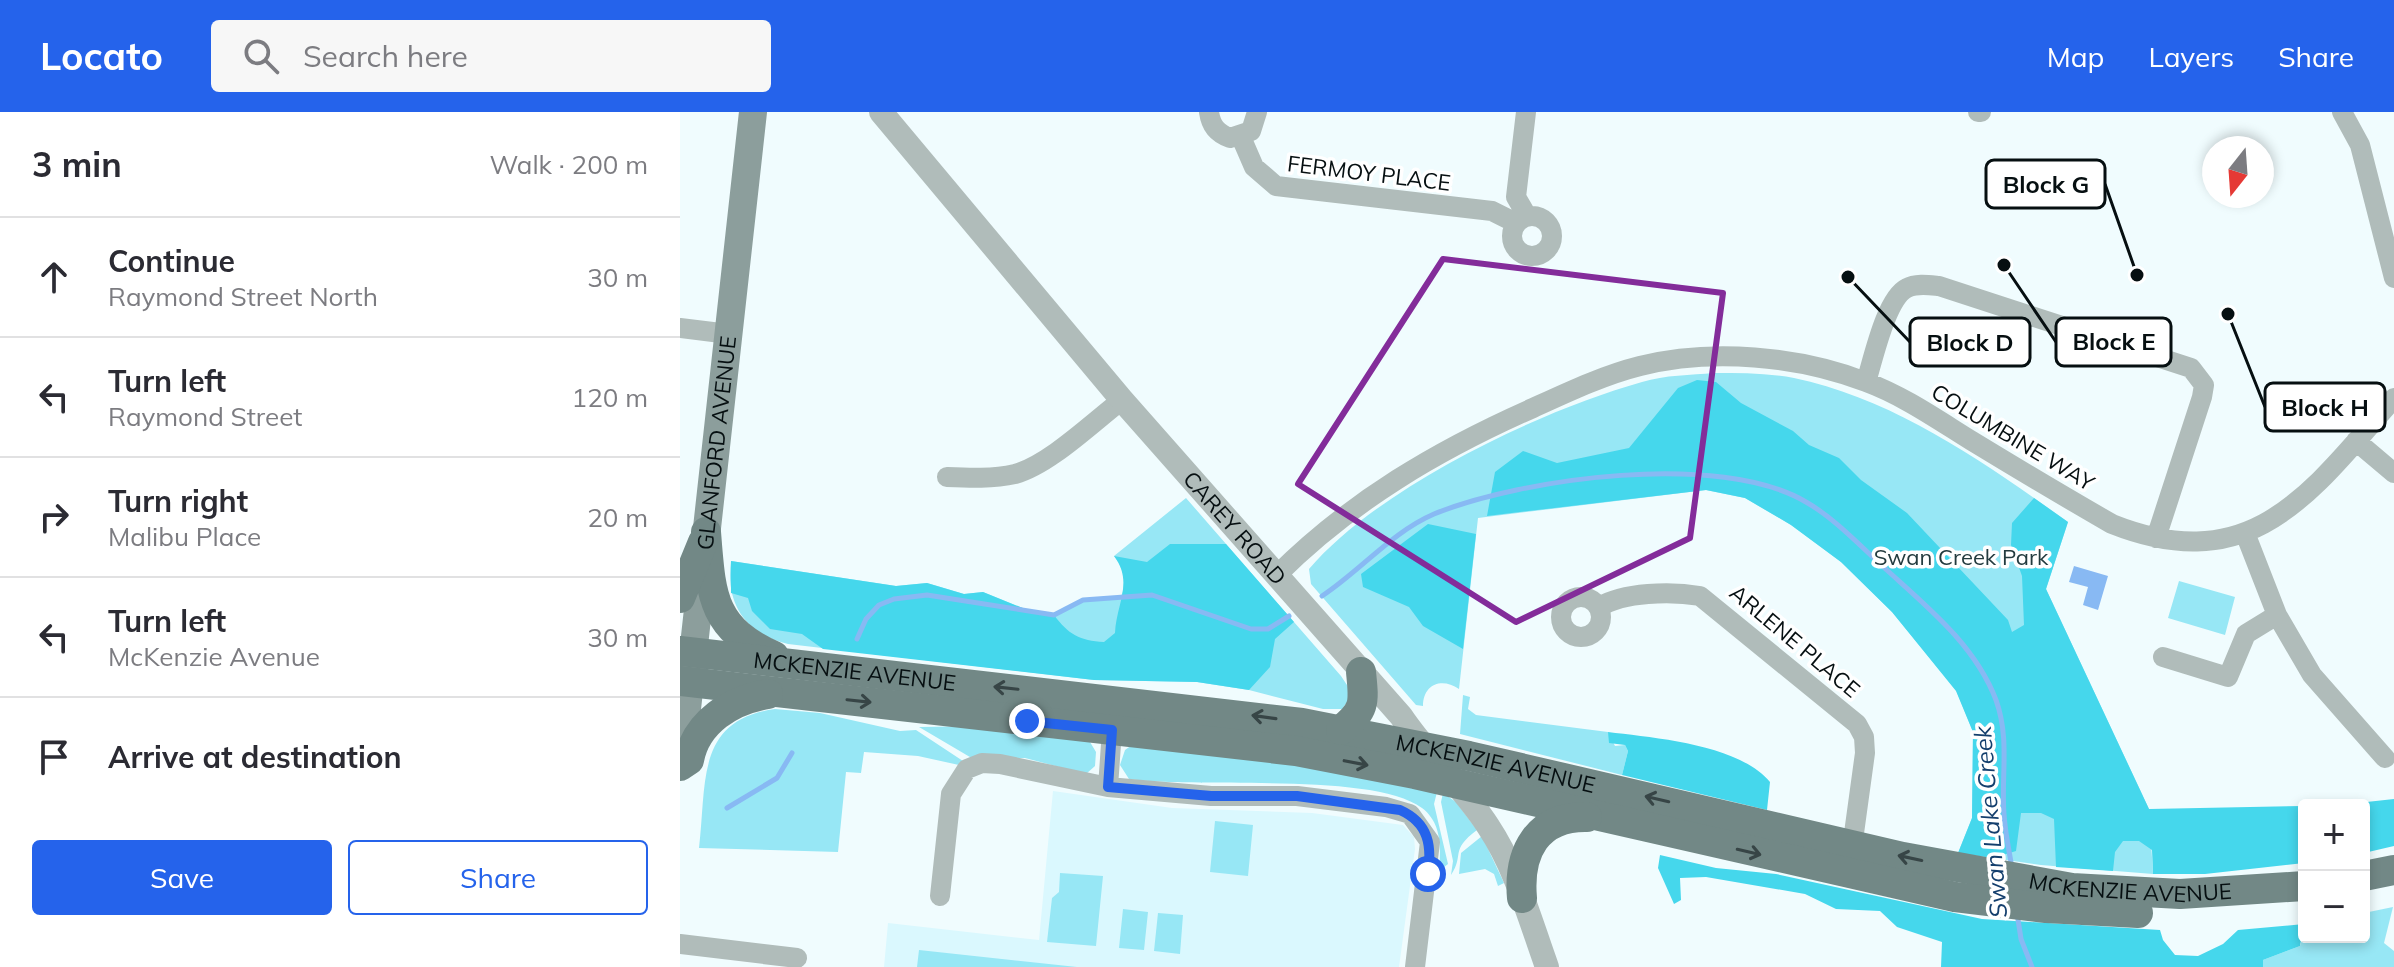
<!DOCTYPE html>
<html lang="en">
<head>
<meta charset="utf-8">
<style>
	body { margin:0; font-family:Mulish,sans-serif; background:#f7f7f7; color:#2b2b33 }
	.controls { position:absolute; right:24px; bottom:24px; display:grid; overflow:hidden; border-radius:8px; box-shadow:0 4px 12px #0003 }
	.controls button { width:72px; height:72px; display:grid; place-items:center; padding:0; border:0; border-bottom:2px solid #e1e1e2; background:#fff; color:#2b2b33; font:40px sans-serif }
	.compass { position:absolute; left:1522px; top:24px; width:72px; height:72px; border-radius:50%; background:#fff; box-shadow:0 4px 12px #0003; rotate:197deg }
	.stop { position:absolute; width:24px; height:24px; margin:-18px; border:6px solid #2563eb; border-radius:50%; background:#fff }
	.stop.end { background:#2563eb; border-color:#fff; box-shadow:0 2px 8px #0008 }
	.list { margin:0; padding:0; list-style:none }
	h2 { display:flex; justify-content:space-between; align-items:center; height:104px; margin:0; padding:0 32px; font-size:34px }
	h2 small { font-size:26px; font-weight:400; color:#7c7c81 }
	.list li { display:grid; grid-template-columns:52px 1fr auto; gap:24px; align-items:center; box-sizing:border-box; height:120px; padding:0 32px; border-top:2px solid #e1e1e2 }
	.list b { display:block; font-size:30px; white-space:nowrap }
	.list p { margin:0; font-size:26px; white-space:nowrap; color:#7c7c81 }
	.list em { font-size:26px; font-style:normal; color:#7c7c81 }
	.actions { display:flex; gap:16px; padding:24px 32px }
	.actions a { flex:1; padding:18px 0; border:2px solid #2563eb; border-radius:8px; text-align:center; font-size:28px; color:#2563eb }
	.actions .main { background:#2563eb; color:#fff }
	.icon { flex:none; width:44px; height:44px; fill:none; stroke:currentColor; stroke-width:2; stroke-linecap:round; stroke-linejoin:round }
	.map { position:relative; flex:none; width:1714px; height:855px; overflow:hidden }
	header { display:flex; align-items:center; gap:48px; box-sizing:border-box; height:112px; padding:0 40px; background:#2563eb; color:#fff }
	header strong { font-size:38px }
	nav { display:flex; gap:44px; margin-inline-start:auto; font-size:28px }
	.search { width:560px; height:72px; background:#f7f7f7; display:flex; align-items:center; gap:20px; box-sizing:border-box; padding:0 28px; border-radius:8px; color:#7c7c81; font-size:30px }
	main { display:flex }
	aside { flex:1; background:#fff }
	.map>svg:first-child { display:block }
</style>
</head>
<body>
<header>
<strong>Locato</strong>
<div class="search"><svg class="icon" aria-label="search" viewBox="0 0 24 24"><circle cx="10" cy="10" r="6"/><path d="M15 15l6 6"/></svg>Search here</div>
<nav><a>Map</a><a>Layers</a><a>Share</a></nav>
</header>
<main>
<aside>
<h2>3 min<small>Walk · 200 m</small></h2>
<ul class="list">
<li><svg class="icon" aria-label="ahead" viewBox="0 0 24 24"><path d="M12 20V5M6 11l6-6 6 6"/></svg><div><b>Continue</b><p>Raymond Street North</p></div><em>30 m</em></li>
<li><svg class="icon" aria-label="left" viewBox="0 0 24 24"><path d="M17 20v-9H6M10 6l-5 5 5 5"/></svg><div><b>Turn left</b><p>Raymond Street</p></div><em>120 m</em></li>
<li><svg class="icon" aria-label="right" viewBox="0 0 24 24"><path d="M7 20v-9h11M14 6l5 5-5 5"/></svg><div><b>Turn right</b><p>Malibu Place</p></div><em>20 m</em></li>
<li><svg class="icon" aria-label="left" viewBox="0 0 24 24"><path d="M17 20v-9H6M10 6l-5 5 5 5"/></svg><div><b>Turn left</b><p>McKenzie Avenue</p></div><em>30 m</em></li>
<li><svg class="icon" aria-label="arrive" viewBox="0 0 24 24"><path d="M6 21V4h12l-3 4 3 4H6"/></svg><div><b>Arrive at destination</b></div></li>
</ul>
<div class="actions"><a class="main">Save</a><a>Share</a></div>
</aside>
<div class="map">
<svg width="1714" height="855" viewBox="0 0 1714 855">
	<rect width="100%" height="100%" fill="#f0fcfe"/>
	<path fill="#daf8fe" d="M373,679L492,696L632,701L723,713L734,725L735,737L719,855H204L208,811L359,828Z"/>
	<path fill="#97e7f5" d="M1034,261C1061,261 1088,261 1114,266C1215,287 1305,351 1388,410L1366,477L1469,697L1473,762L1361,753L1278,741L1292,706L1293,620L1276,578L1212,500L1161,450L1111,413L1065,386L1026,378L798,406L779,577C762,565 743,572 743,594L736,593L631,472L629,457C699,375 859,299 962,270C985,263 1011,263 1034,261Z
		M506,386L661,564L673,582L662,597H643L569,578L517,570L414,568L108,532C66,522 45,492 51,449L216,474L247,471L284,482L303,480L350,499L374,503L403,488L441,484C448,471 443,456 434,444Z
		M1499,469L1555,485L1545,523L1488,506Z
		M783,583L790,585L788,597L796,603L928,620L935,634L945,633L948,639L942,663L780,622Z
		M95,597L140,601L220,619L236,618L283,649L279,653L238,644L184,640L181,661L166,660L158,740L19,736C27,671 15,608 95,597Z
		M306,614L410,630L416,640L415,654L406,662L345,646L295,648L239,615Z
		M452,633L593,647L757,680L754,692L768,752L759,759C761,736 762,711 742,696C693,659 516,677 449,667L440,653L445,638Z
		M763,681L776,690L797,718C769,739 785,742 771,763L773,749L761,690Z
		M535,709L573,713L568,764L530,760Z
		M802,724L824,771L818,774L814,762L805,757L779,762L781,741Z
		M380,761L423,764L416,834L367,830L372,786L379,780Z
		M1713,795L1704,831L1714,839V855H1583V848L1620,834L1624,823L1684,825V801Z
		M443,797L468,800L464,838L439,836Z
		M478,801L503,803L500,842L474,839Z
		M239,838L397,855H237Z"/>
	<path fill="#45d7ec" d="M1017,268L1036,270L1061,291L1113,319L1129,333L1159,346L1181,368L1227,401L1328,508L1332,520L1344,513L1342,464L1331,433L1332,411L1354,386L1388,410L1366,477L1469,697L1624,694V751L1525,762H1473L1472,738L1459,729H1443L1435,740L1433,759L1376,755L1374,707L1361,701H1341L1336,739L1313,746L1278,741L1292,706L1293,620L1276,579L1212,500L1161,450L1111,413L1065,386L1026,378L807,404L815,360L843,339L877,351L949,336L998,276Z
		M748,412L796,422L783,537L743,514L729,495L683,475L681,462Z
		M490,432H546L614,510L595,527L590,555L569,578L517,570L414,568L143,537L122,522L90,517L72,499L68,486L51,481V449L216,474L247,471L284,482L303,480L350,499L374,503C388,522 400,529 424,530L435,521C436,493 454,470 434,444L467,450Z
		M928,620C975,626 1058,632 1090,670L1087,698L942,663L948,639L945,633L929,631Z
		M1714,687V734L1684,741V693H1659Z
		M980,743L1036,756L1096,762L1302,807L1480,818L1483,828L1495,843L1518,844L1543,832L1558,818L1624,812L1620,834L1583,848V855H1261L1262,830L1217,815L1200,799L1156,797L1125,782L1026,765L1000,766L1001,788L994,792L978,756Z"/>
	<path fill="#88b9f3" d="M1394,454L1428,464L1418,498L1403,493L1408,475L1389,470Z"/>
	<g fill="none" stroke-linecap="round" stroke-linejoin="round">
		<path stroke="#88b9f3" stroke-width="5" d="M642,484C680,459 712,420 754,402C843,366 1040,339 1126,390C1156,407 1183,437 1209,460C1250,497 1296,535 1316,588C1330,627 1321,663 1324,702C1325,720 1329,738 1332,756
			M177,527L186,507L199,493L214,487L247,483L374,503L403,488L472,483L571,517H588L609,504
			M47,696L97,666L112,641
			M1337,801L1341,827L1352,855"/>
		<path stroke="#b0bcba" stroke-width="20" d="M529,0C531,14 537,21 550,26L571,19L577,0
			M846,0L836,85L847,104
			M1298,0H1301
			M1662,0L1680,33L1714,166
			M561,25L574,55L596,74L812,99L836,111
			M832 124a20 20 0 1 1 40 0a20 20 0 1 1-40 0Z
			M0,216L49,222
			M1186,270C1193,248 1206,186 1227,176C1236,171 1249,173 1259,174L1511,256L1524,273L1522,285L1476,426
			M1676,329L1714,361
			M267,365C289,366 313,367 335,362C369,353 413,310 442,288
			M1565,421L1597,503L1632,563L1705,646
			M597,463C671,389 758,338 853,296C888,280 924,263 960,254C1032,236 1118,244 1186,270C1224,284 1258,308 1292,329C1338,357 1385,385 1432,412C1573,468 1631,380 1714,286
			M881 505a20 20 0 1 1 40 0a20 20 0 1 1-40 0Z
			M919,495C944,480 991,479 1020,484L1177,612L1184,625L1185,641L1171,743
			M1483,545L1548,565L1566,522L1597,503
			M428,675L432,618
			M260,784L271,682L287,657L302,651L320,652L428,675L531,684H617L706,695L730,702L750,730L735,855
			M0,832L117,846"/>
		<path stroke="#b0bcba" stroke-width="24" id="s1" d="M201,0L442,288L721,604C747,643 782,674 808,714C836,756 850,808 867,855"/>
		<path stroke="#8c9e9c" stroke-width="28" id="s2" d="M1,651L73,0"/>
		<g stroke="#728886" stroke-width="30">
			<path d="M26,420C31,483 31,516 94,544"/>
			<path d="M0,486L23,430"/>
			<path id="s3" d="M0,539L622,611L789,644L1223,745L1392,776L1500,782L1624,774"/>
			<path d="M0,569L616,639L735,662L1275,785L1366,796L1458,801"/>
			<path d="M661,618C686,598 684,590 681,560"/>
			<path d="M0,654L9,648C16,610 51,588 88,582"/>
			<path d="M1684,764L1714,758"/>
			<path d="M842,786C838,740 857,704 907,705"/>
		</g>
	</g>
	<defs><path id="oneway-shaft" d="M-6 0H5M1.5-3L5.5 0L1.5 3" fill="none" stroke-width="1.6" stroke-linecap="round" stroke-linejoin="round" transform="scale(2)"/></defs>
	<g stroke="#374546">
		<use href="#oneway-shaft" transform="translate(326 576) rotate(-174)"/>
		<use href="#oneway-shaft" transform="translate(179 589) rotate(6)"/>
		<use href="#oneway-shaft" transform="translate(584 605) rotate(-172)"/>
		<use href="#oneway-shaft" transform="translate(676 651) rotate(11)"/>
		<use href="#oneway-shaft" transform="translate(977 687) rotate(-167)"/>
		<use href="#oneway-shaft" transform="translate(1069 740) rotate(13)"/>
		<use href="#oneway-shaft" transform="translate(1230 746) rotate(-168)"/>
	</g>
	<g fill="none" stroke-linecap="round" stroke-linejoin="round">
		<path stroke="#2563eb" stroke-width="10" d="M347,609L432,618L428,675L531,684H617L720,698C749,711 752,734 748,762"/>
	</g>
	<path fill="none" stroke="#832c9a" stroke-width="6" stroke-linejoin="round" d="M763,147L1043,181L1010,426L836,510L618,372Z"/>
	<g text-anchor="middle" stroke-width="7" stroke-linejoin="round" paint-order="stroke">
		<g font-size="22" fill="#060f11" stroke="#fff">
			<text transform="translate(689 61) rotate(7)" y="8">FERMOY PLACE</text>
			<text transform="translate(1333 325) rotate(31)" y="8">COLUMBINE WAY</text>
			<text dy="8" stroke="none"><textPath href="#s2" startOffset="322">GLANFORD AVENUE</textPath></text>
			<text dy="8" stroke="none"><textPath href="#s1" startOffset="546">CAREY ROAD</textPath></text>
			<text transform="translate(1115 529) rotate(40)" y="8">ARLENE PLACE</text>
			<text dy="8" stroke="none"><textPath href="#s3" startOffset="176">MCKENZIE AVENUE</textPath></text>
			<text dy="8" stroke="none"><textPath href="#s3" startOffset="824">MCKENZIE AVENUE</textPath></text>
			<text dy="8" stroke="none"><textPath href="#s3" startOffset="1472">MCKENZIE AVENUE</textPath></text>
		</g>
		<g font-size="22" fill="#233b3f" stroke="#fff">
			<text x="1281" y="453">Swan Creek Park</text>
		</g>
		<g font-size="24" font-style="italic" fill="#143f6d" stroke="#fff">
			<text transform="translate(1311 710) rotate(-95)" y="8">Swan Lake Creek</text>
		</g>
	</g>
	<path fill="none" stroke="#060f11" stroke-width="3" d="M1457 163L1425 72M1324 153L1376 230M1168 165L1230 230M1548 202L1585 295"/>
	<g fill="#060f11" stroke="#fff" stroke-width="3">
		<circle cx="1457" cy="163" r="8"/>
		<circle cx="1324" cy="153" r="8"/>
		<circle cx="1168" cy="165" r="8"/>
		<circle cx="1548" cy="202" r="8"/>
	</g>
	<g fill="#fff" stroke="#060f11" stroke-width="3">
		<rect x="1306" y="48" width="119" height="48" rx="8"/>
		<rect x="1376" y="206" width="115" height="48" rx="8"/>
		<rect x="1230" y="206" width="120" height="48" rx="8"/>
		<rect x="1585" y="271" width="120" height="48" rx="8"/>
	</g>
	<g font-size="24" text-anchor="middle" font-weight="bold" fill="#060f11">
		<text x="1366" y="81">Block G</text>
		<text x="1434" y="238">Block E</text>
		<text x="1290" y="239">Block D</text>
		<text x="1645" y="304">Block H</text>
	</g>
</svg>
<div class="controls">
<button>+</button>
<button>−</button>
</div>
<svg class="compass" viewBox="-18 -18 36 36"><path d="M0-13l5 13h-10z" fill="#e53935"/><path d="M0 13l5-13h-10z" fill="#7c7c81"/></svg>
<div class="stop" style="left:748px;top:762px"></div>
<div class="stop end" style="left:347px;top:609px"></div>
</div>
</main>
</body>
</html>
